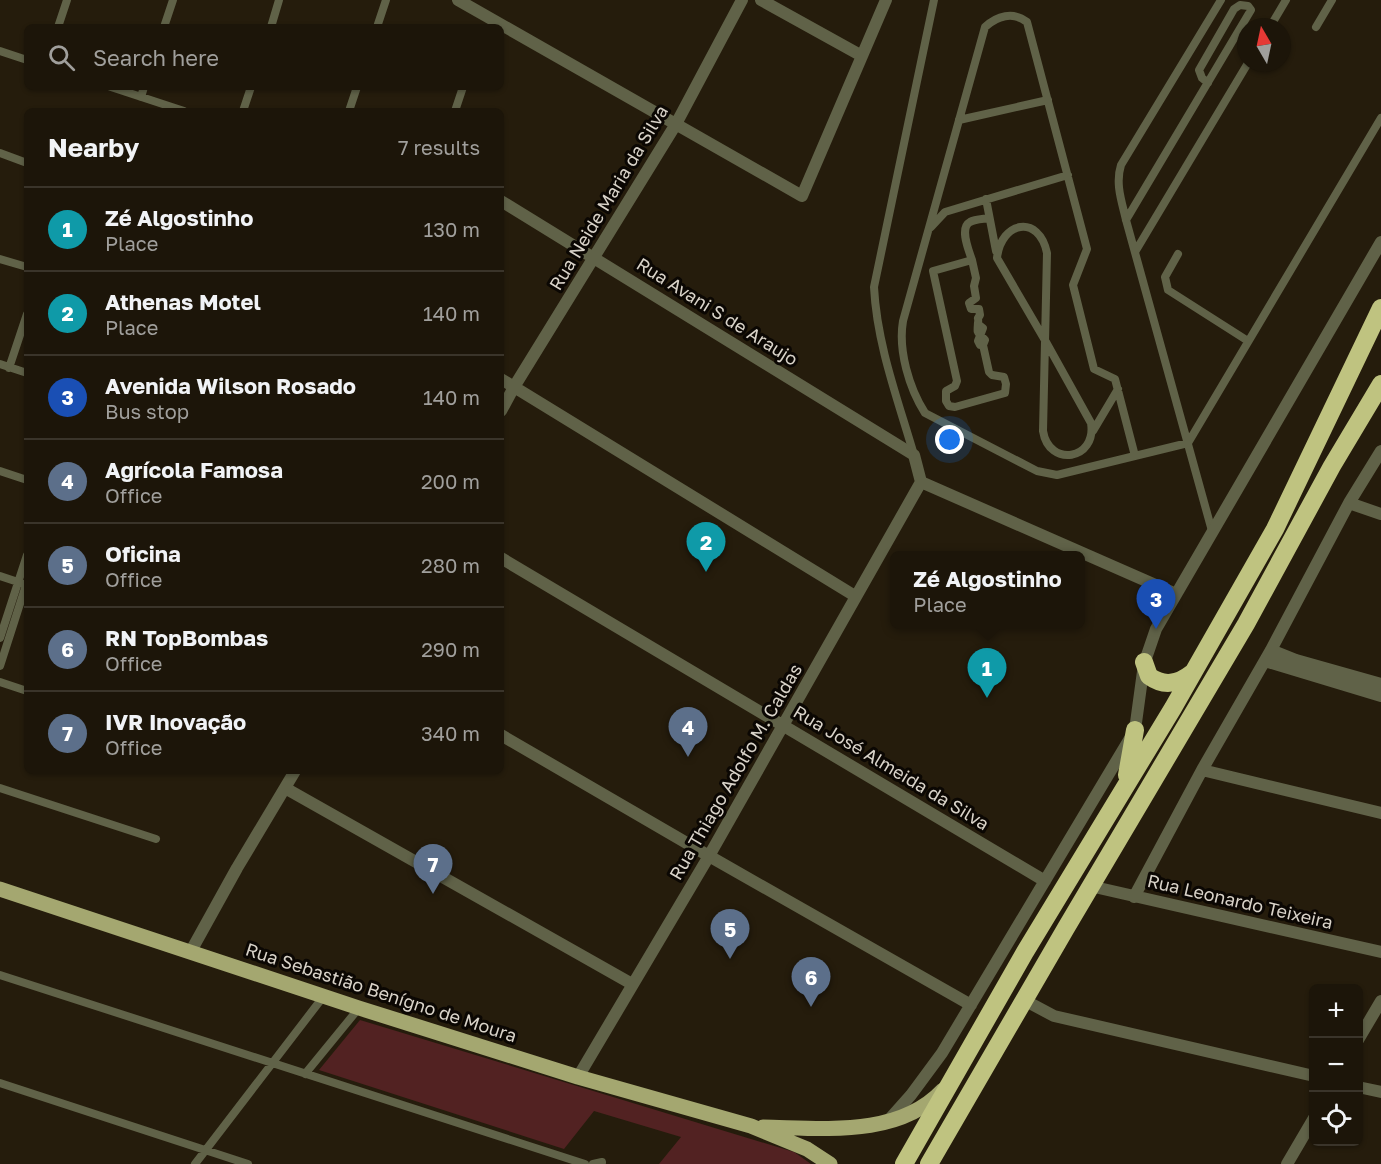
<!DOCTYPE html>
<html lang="en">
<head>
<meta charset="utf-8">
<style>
	body { margin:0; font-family:"Golos Text",sans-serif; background:#292217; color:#f1f3f6 }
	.controls { position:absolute; right:18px; bottom:18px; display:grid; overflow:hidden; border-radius:9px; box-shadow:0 2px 4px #0004 }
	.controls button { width:54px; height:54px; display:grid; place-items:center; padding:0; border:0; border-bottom:2px solid #3a342a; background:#1c1509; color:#f1f3f6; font:30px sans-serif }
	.compass { position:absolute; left:1237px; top:18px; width:54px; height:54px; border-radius:50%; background:#1c1509; box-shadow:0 2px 4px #0004; rotate:351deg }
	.you { position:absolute; left:950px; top:440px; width:21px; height:21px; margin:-15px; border:4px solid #fff; border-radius:50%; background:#1a73e8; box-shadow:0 0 0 9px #1a73e833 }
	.badge { display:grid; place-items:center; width:39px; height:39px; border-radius:50%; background:#baaaf6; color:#fff; font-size:20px; font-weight:700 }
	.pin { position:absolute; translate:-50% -50px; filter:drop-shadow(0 2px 3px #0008) }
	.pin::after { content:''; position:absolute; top:32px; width:21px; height:18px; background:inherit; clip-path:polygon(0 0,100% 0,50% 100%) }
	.popup { position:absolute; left:890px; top:551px; width:195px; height:78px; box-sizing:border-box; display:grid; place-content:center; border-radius:9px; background:#1c1509; filter:drop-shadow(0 2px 4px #0005); font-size:20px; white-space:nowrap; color:#a09f9c }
	.popup b { font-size:22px; color:#f1f3f6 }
	.popup::after { content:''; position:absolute; left:50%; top:100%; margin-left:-12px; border:12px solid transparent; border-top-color:#1c1509 }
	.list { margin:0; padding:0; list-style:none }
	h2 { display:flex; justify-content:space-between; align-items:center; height:78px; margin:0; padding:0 24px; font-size:26px }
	h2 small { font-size:20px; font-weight:400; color:#a09f9c }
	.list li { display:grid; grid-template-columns:39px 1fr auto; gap:18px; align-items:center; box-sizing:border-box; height:84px; padding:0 24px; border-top:2px solid #3a342a }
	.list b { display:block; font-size:22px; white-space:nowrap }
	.list p { margin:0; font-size:20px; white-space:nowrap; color:#a09f9c }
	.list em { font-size:20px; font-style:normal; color:#a09f9c }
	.icon { flex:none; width:33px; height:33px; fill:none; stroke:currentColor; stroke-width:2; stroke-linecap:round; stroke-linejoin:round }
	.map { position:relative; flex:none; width:1381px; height:1164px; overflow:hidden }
	.search { position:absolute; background:#1c1509; box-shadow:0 2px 4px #0004; left:24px; top:24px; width:480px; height:66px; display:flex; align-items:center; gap:15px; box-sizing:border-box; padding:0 21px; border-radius:9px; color:#a09f9c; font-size:22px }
	.panel { position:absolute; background:#1c1509; box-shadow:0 2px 4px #0004; left:24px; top:108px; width:480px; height:666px; border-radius:9px }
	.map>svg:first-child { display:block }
</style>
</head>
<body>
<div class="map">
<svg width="1381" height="1164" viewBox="0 0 1381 1164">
	<rect width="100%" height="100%" fill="#251c0c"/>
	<path fill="#522222" d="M360,1020L794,1152L811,1164H659L681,1137L594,1111L564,1149L319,1070Z"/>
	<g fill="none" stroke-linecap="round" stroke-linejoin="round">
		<path stroke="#606248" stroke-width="8" d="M58,27L67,0
			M164,27L173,0
			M271,27L279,0
			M377,27L386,0
			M1270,27L1286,0
			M1316,27L1332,0
			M0,51L27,60
			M111,87L184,111
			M141,97L144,87
			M243,111L251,87
			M349,111L357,87
			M455,111L463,87
			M959,120L1048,100
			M0,153L27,163
			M986,199L996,251
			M1126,220L1251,10L1248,6L1240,5L1234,9L1199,70L1202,78L1208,83
			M931,227L945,212L1068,175
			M1135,252L1248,63
			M1178,254L1165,277L1168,290L1248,341
			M0,259L27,267
			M972,260C969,251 959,228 970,222C975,219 984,219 989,218
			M978,324L983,328L978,341L980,345H983L985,340C977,331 977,335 978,323C979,315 976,321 980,315L979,309H971L969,303L976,298L974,286L976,278L972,260L933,271L957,381L955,386L946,391V401L949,406L955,407L1005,393L1006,384L1004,377L992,375L989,372L983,345
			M1046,342L1091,423C1097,460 1049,468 1043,431L1047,253C1039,214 1001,221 997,258L1046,342
			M0,364L27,373
			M9,368L27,314
			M1093,431L1118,389
			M914,455C898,400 877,345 874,287L934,0
			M1135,456L1115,379L1094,369L1073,285L1087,249L1027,22C1013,11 997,16 985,27L903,321C898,350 909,388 925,413L1037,471L1057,475L1188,443L1381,118
			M0,471L27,480
			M1212,531L1126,220C1122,202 1115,184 1121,165L1221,0
			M0,576L21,583
			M0,638L27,555
			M0,666L27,582
			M0,682L27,691
			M0,788L156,839
			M0,975L585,1164
			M305,1074L359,1008
			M0,1083L248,1164
			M195,1164L323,997
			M593,1164L602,1162"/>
		<path stroke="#606248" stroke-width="12" d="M458,0L802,196L886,0
			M761,0L862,56
			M501,201L914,455L921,482
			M501,379L855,596
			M501,411L514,387L676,124L742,0
			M921,482L1176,594
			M1349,503L1381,514
			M501,558L1045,881
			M1271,650L1296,660L1381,684
			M1265,661L1381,696
			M501,735L709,856L971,1005
			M1202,770L1381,813
			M285,788L632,984
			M1090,886L1381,952
			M1134,897L1202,770L1271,650L1349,503L1381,451
			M191,951L237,868L295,771
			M1024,1000L1054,1016L1314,1076
			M1358,1040L1381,1001
			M578,1077L709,856L921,482
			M1358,1087L1381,1092
			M887,1122L911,1095L942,1053L1135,730L1144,664L1156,629L1381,242
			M1287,1164L1314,1118"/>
		<path stroke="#a4a770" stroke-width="15" d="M0,889L359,1008L578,1077L751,1126L807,1149L830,1164
			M763,1127C822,1128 898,1138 943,1090"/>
		<path stroke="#bfc380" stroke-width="18" d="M1144,662L1149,676C1164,687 1178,684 1192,673
			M1127,775L1135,730
			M904,1164L1025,952L1173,708L1275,529L1381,308
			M929,1164L1066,928L1246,624L1332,466L1381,384"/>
	</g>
	<g text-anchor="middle" stroke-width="6" stroke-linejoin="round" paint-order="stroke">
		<g font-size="18" fill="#d9d3c9" stroke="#0b0703">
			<text transform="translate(609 198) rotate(-59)" y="6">Rua Neide Maria da Silva</text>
			<text transform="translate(717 312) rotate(32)" y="6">Rua Avani S de Araujo</text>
			<text transform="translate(891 768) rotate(31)" y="6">Rua José Almeida da Silva</text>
			<text transform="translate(736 772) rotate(-60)" y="6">Rua Thiago Adolfo M. Caldas</text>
			<text transform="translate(1240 902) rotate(13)" y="6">Rua Leonardo Teixeira</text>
			<text transform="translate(381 993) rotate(18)" y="6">Rua Sebastião Benígno de Moura</text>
		</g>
	</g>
</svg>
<div class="controls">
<button>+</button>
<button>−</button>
<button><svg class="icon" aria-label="locate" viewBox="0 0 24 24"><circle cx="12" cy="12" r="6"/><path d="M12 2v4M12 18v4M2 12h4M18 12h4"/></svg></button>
</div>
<svg class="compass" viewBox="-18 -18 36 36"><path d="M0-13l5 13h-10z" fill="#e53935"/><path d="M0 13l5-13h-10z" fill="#a09f9c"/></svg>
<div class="you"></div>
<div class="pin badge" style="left:987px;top:698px;background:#0f9aa8">1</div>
<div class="popup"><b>Zé Algostinho</b>Place</div>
<div class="pin badge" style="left:706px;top:572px;background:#0f9aa8">2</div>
<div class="pin badge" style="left:1156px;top:629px;background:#1a4fb4">3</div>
<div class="pin badge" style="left:688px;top:757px;background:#5c6f8a">4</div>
<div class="pin badge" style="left:730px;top:959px;background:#5c6f8a">5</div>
<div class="pin badge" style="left:811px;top:1007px;background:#5c6f8a">6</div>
<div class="pin badge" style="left:433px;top:894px;background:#5c6f8a">7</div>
<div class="search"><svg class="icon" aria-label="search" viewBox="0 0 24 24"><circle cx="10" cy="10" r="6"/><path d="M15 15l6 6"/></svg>Search here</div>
<section class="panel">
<h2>Nearby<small>7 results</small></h2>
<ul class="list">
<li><span class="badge" style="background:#0f9aa8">1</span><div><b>Zé Algostinho</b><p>Place</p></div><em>130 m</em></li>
<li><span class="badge" style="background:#0f9aa8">2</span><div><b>Athenas Motel</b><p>Place</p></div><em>140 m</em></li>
<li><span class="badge" style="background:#1a4fb4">3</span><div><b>Avenida Wilson Rosado</b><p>Bus stop</p></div><em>140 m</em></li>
<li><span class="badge" style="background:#5c6f8a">4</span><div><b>Agrícola Famosa</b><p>Office</p></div><em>200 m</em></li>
<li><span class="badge" style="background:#5c6f8a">5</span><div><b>Oficina</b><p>Office</p></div><em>280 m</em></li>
<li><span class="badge" style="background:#5c6f8a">6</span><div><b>RN TopBombas</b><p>Office</p></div><em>290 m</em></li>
<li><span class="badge" style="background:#5c6f8a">7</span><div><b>IVR Inovação</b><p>Office</p></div><em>340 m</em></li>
</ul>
</section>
</div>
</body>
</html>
